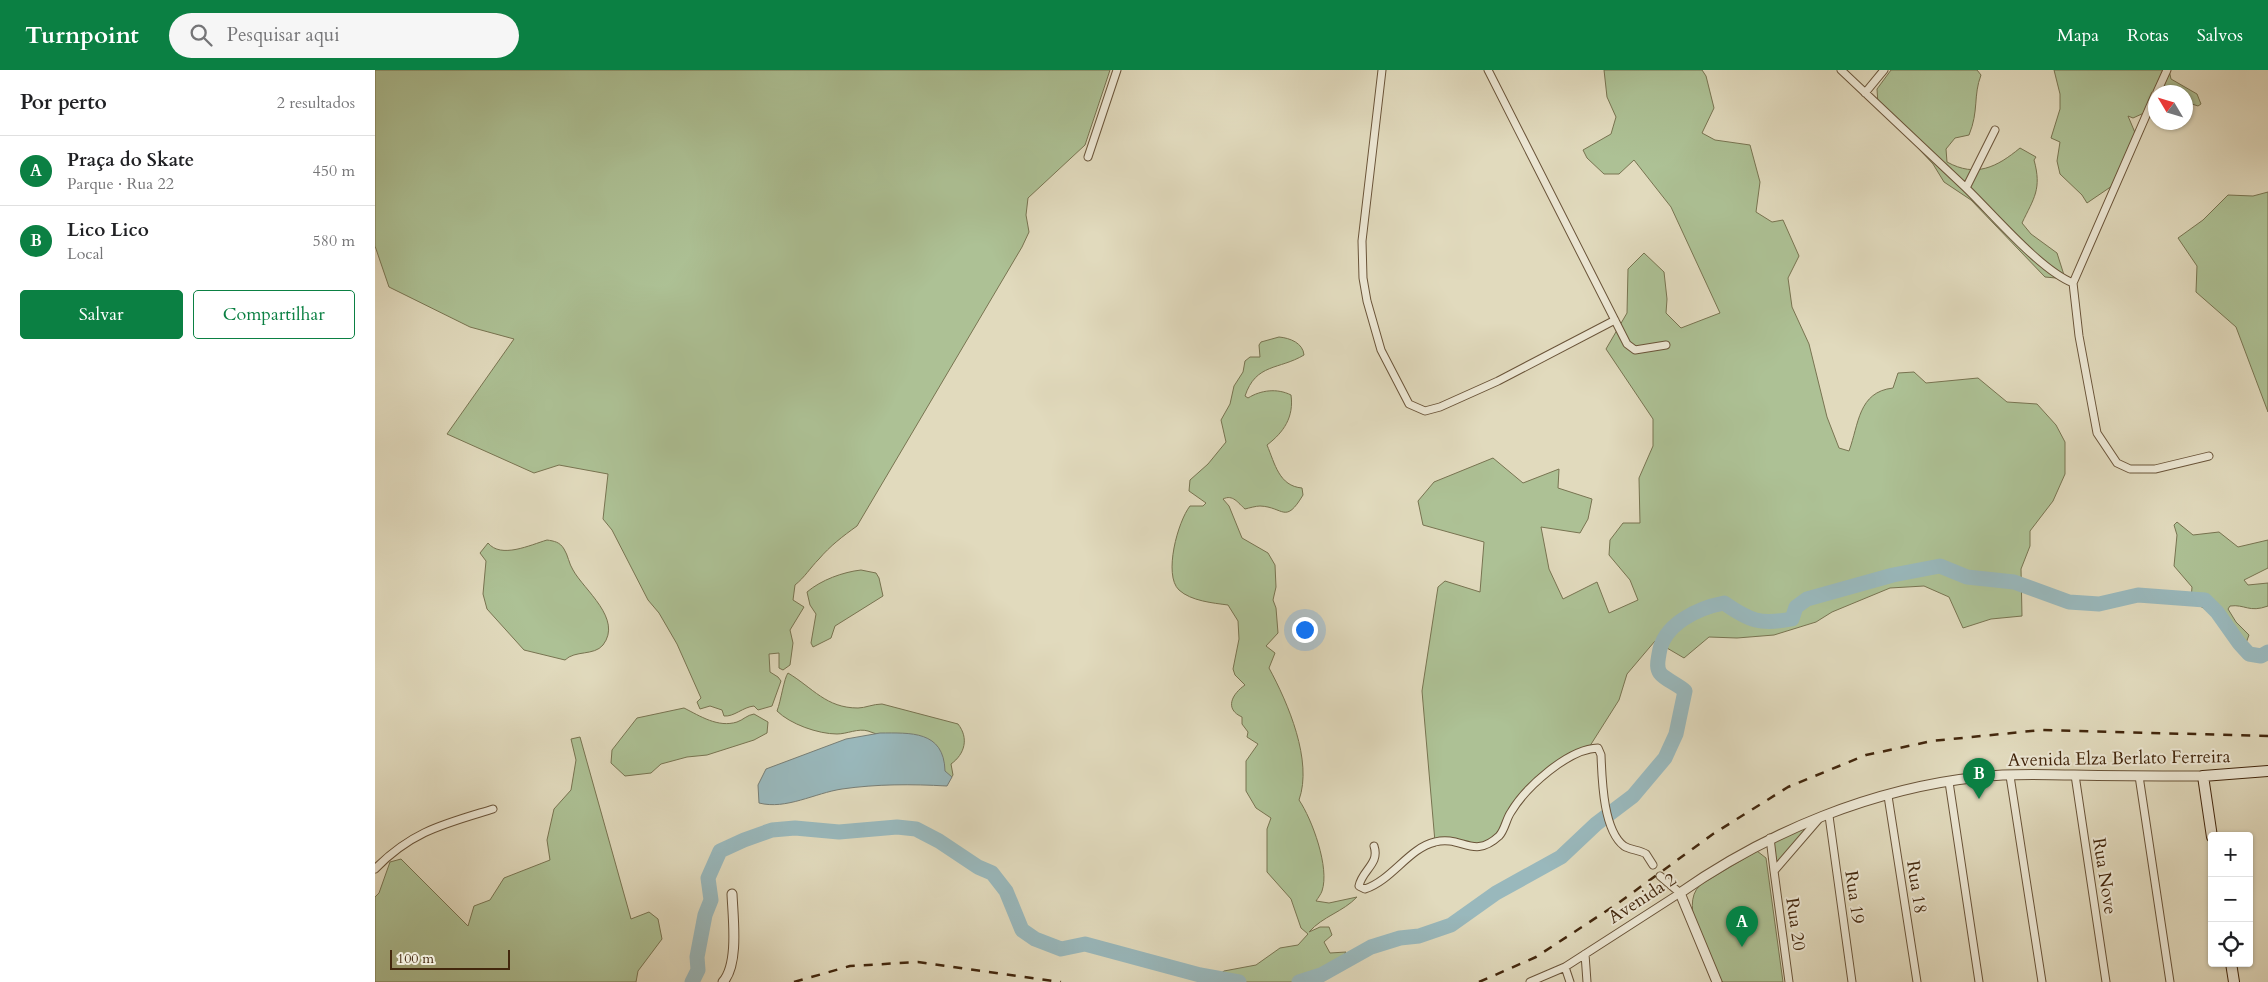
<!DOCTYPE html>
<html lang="pt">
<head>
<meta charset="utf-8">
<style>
	body { margin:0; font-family:Cardo,serif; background:#f6f6f6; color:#202124 }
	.controls { position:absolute; right:15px; bottom:15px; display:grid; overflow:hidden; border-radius:5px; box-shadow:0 1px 4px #0004 }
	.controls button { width:45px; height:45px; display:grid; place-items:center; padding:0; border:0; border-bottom:1px solid #e0e0e0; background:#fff; color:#202124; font:25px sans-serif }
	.compass { position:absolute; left:1773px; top:15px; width:45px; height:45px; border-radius:50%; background:#fff; box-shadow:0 1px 4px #0004; rotate:308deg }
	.scale { position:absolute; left:15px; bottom:12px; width:120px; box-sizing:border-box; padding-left:5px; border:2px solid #43270d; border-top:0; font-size:14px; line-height:18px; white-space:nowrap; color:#43270d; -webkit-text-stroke:4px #ece7d4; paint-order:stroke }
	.you { position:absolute; left:929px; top:559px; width:18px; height:18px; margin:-12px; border:4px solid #fff; border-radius:50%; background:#1a73e8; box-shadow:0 0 0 8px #1a73e833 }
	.badge { display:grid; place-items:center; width:32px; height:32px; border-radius:50%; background:#0b8043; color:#fff; font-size:16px; font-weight:700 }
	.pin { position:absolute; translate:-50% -41px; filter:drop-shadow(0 1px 2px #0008) }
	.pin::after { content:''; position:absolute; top:26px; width:18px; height:15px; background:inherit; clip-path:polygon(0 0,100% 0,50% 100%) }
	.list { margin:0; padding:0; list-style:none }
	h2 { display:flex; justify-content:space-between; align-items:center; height:65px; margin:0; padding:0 20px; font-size:21px }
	h2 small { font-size:16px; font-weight:400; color:#757577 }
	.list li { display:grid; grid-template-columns:32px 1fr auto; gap:15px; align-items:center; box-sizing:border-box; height:70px; padding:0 20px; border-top:1px solid #e0e0e0 }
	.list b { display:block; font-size:19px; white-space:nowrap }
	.list p { margin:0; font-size:16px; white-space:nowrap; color:#757577 }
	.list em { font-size:16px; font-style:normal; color:#757577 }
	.actions { display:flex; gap:10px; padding:15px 20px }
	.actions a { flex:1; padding:11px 0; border:1px solid #0b8043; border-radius:5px; text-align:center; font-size:18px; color:#0b8043 }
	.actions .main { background:#0b8043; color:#fff }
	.icon { flex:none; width:28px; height:28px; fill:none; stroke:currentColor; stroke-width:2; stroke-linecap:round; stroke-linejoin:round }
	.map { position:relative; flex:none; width:1893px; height:912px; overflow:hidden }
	header { display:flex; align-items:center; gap:30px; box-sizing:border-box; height:70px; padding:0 25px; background:#0b8043; color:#fff }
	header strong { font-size:24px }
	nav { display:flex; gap:28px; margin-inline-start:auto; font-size:18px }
	.search { width:350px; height:45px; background:#f6f6f6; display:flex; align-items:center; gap:12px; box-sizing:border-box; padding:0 18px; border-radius:28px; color:#757577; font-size:19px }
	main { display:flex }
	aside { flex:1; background:#fff }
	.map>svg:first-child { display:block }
</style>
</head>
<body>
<header>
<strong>Turnpoint</strong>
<div class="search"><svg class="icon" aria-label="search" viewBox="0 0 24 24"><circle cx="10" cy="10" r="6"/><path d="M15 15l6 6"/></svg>Pesquisar aqui</div>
<nav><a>Mapa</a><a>Rotas</a><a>Salvos</a></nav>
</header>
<main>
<aside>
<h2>Por perto<small>2 resultados</small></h2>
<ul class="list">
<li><span class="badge">A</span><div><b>Praça do Skate</b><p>Parque · Rua 22</p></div><em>450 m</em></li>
<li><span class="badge">B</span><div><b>Lico Lico</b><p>Local</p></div><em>580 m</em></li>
</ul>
<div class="actions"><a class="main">Salvar</a><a>Compartilhar</a></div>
</aside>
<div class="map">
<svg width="1893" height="912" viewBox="0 0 1893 912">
	<rect width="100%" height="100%" fill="#e1dabd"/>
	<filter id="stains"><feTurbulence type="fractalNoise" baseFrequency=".004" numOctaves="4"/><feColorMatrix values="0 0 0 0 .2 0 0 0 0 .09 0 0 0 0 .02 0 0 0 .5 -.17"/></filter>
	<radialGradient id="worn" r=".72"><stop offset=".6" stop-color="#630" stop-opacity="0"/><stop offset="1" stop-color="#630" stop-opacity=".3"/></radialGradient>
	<path fill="#adc195" stroke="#787451" d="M0,0H735L710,75L653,128L651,145L654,162L647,177L482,456C468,466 455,476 444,489C435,498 430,507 420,515L418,530L429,537L415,560L418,573L415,595L408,600L404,598V583L394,584L395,602L403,607L406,611L397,636L383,640L379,636C368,637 359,647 349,646L347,640L335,636L325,639L322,632L326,628L302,574L284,543L273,530L237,460L228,449L233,404L184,395L159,403L72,364L139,269L95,257L14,217L0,176Z
		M1229,0H1327L1331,6L1339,38L1327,63L1340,70L1375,75L1385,112L1381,142L1397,152L1408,150L1424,186L1413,208L1417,237L1434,274L1452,347L1464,378L1474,381C1484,354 1483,322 1518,318L1523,303L1539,302L1551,313L1603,308L1632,332L1662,334L1681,355L1690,372V404L1678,431L1655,461V476L1646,499L1647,546L1616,549L1588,558L1574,527L1549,516L1515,518L1457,542L1441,552L1399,565L1362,568L1334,567L1309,588L1280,571L1252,604L1244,630L1213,679L1165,709L1136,742L1126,764L1112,776L1060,772L1047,621L1063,517L1070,511L1105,522L1109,472L1048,455L1043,431L1059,412L1118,388L1148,413L1184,399L1183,418L1217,429L1213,449L1205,463L1166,457L1174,499L1188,529L1222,512L1234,543L1263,530L1255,510L1234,485L1235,470L1248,453H1265L1264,408L1278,376V349L1231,279L1252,243L1253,199L1269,183L1289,202L1292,229L1291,243L1306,258L1345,243L1296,137L1259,90L1244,104H1229L1212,88L1208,80L1236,64L1241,47L1232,27Z
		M1516,0H1602L1606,5C1598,26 1604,41 1594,65L1580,68L1571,79L1572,92C1601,108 1622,97 1645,78L1661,87L1659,90C1667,119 1659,128 1647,153L1656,164L1682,183L1689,205L1681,208L1670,207L1596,130L1569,112L1558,94L1503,35L1502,19Z
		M1679,0H1794L1796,9L1822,24L1826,34L1823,36L1811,32L1810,22H1780V38L1758,48L1753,46L1761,65L1737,116L1712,133L1707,125L1685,104L1682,91L1685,72L1676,68L1685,39V24Z
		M1893,122V342L1861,257L1821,222L1822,196L1803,168L1828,150L1853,125L1878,126Z
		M904,267C915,268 928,273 929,285C904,300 881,293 870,326L873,328C886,320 902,318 916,325C919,347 909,362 892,375C900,394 904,416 927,418L928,425C910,455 909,437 885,436C881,436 874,438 870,439C863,433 858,424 848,429L854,436L867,468L893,483L900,495L901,517L898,530L901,538L903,563L891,576L900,583L894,598C913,633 938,691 924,730C937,749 955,798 947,821C946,824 943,828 941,831L954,833L982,827C968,842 948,846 934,862L945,857H954L957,865L949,872L955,883L971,882C963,894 952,906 938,912H848L845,904L849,901L881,895L905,878L923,875L933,864L926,858L916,829L892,802V759L896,748L881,738L871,721V691L883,674L872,667L873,662L867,654V647C849,639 857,624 870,615L860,605L858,599L864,569L863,551L853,535C838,533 816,531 804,520C788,505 803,451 815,436H828L831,433L814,421L815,410L833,394L851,372L846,350L855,334L859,316L868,302L870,291L875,287H885L884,275L886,272Z
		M1802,452L1818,465L1844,462L1863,477L1893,470V498L1869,510L1873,515L1893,513V536C1874,543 1870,534 1855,536L1853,539L1861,552L1874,565L1871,573L1863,570L1842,547L1816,530L1817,517L1799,496L1802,465L1799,455Z
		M172,470C179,471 185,472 189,479C193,485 194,494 198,500C209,520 248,549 228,575C219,586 200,580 190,590L149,580L112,539L108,524L111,491L105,483L113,473C126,489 155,475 172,470Z
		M486,500L501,503L504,508L508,526L460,556L456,568L438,577L436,573L441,544L435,535L432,522C446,510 468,502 486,500Z
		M413,603C438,618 451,638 483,638C490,638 498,634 507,634L583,654C594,668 590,684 576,694L578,705L576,708C550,691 523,670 493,661C483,658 472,664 462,664C443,664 415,654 402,641C406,631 409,608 413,603Z
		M309,638C325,646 343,658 362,652C368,650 372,645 379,644L393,652L392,663L379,670L332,685L312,687L286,694L276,703L250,706L236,693L237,680L262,648Z
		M205,667L256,849L274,842L283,849L287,869L263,901L261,912H0V827L4,823L15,792L26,789L93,856L99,836L115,830L129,808L175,790L172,770L179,739L196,720L201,690L196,669Z
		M1433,757L1402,793L1398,773L1401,769Z
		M1382,781L1391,788L1408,912H1348L1345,909C1334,884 1303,837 1325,815Z"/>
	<path fill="#99b8bc" stroke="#777e76" d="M505,663C535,663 569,660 570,701L577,707L572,716C536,714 502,714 467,719C440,723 411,740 384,733L383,715L391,699L471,669Z"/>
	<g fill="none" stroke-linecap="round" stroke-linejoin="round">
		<path stroke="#99b8bc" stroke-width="15" d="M317,912L323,900L322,887L330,845L336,830L333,808L345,781L369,770L397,760L420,758L464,762L522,757L541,759L564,771L603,797L617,803L631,821L647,860L660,869L686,879L710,874L825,905L864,912
			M924,912L946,905L996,877L1025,868L1044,866L1076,855L1121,823L1186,787L1221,754L1258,726L1290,688L1301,664L1310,621C1304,615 1289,609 1285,603C1281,597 1283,591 1284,584C1288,554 1323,538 1349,533C1375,551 1385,555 1417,549L1421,537L1432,529L1518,505L1565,496L1592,507L1639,512L1694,532L1724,534L1763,525L1830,530L1842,542L1864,573L1874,584L1886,586L1893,582"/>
		<defs>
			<path id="minor" d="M1007,0L987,171L988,208L992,231L1006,280L1034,334L1050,341L1065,337L1123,311L1240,250
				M1113,0L1252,274L1260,280L1291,275
				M1466,0L1591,118
				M1782,22L1792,0
				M1490,23L1509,0
				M1780,25L1698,213L1704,266L1722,363L1742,393L1755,399H1780L1834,386
				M1620,60L1591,118C1618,144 1665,200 1698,213
				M713,87L742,0
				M1700,705L1731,912
				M1635,706L1667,912
				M1764,706L1795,912
				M1574,712L1604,912
				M1513,726L1542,912
				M1454,746L1477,912
				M1395,768L1399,801L1443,750
				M999,776C1005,794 987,800 984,816L990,819C1017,810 1034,778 1060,772C1087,765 1098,790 1124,766C1130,760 1131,749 1136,742C1151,717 1193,679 1223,678L1226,685C1227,709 1228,760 1249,776C1255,780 1265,780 1271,784L1278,795
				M0,799C37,761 69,754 118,739
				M1399,801L1414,912
				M1210,884L1212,912
				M1190,897L1195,912
				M1155,912L1190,897L1305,823L1285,806"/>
			<path id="tertiary" d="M348,912C364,894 358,848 357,824
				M1342,912L1305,823C1392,762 1498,718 1605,707C1636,703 1668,705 1699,705C1742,706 1785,706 1828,706"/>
			<path id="secondary" d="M1837,767L1828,706L1893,701
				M1856,893L1859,912"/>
		</defs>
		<use href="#minor" stroke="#6a5439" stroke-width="9"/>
		<use href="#tertiary" stroke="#6a5439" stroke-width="11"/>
		<use href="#secondary" stroke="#43270d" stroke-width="12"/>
		<use href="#minor" stroke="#ece7d4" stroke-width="7"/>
		<use href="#tertiary" stroke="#ece7d4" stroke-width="9"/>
		<use href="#secondary" stroke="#ece7d4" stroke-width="10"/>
		<path stroke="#43270d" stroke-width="2.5" stroke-dasharray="9 9" stroke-linecap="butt" d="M419,912L475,896L543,892L686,912
			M1104,912L1161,887L1242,834L1338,764L1413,717L1491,685L1557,671L1666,660L1893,666"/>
	</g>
	<g text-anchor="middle" stroke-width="4" stroke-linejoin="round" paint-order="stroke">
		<g font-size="18" fill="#43270d" stroke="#ece7d4">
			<text transform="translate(1744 688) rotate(-1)" y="6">Avenida Elza Berlato Ferreira</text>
			<text transform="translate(1730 806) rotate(81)" y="6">Rua Nove</text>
			<text transform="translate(1542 817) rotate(81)" y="6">Rua 18</text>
			<text transform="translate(1480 827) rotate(82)" y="6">Rua 19</text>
			<text transform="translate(1267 828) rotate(-33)" y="6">Avenida 2</text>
			<text transform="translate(1421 854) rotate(82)" y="6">Rua 20</text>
		</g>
	</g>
	<rect width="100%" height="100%" filter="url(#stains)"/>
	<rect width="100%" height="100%" fill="url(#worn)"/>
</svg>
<div class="controls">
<button>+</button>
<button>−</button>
<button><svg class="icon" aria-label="locate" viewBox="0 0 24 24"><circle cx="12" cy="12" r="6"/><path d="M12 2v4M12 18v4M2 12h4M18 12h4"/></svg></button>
</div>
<svg class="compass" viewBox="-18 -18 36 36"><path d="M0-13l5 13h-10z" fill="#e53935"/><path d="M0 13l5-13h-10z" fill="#757577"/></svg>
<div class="scale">100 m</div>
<div class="you"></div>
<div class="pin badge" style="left:1367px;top:877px">A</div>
<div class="pin badge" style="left:1604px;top:729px">B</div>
</div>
</main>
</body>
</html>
